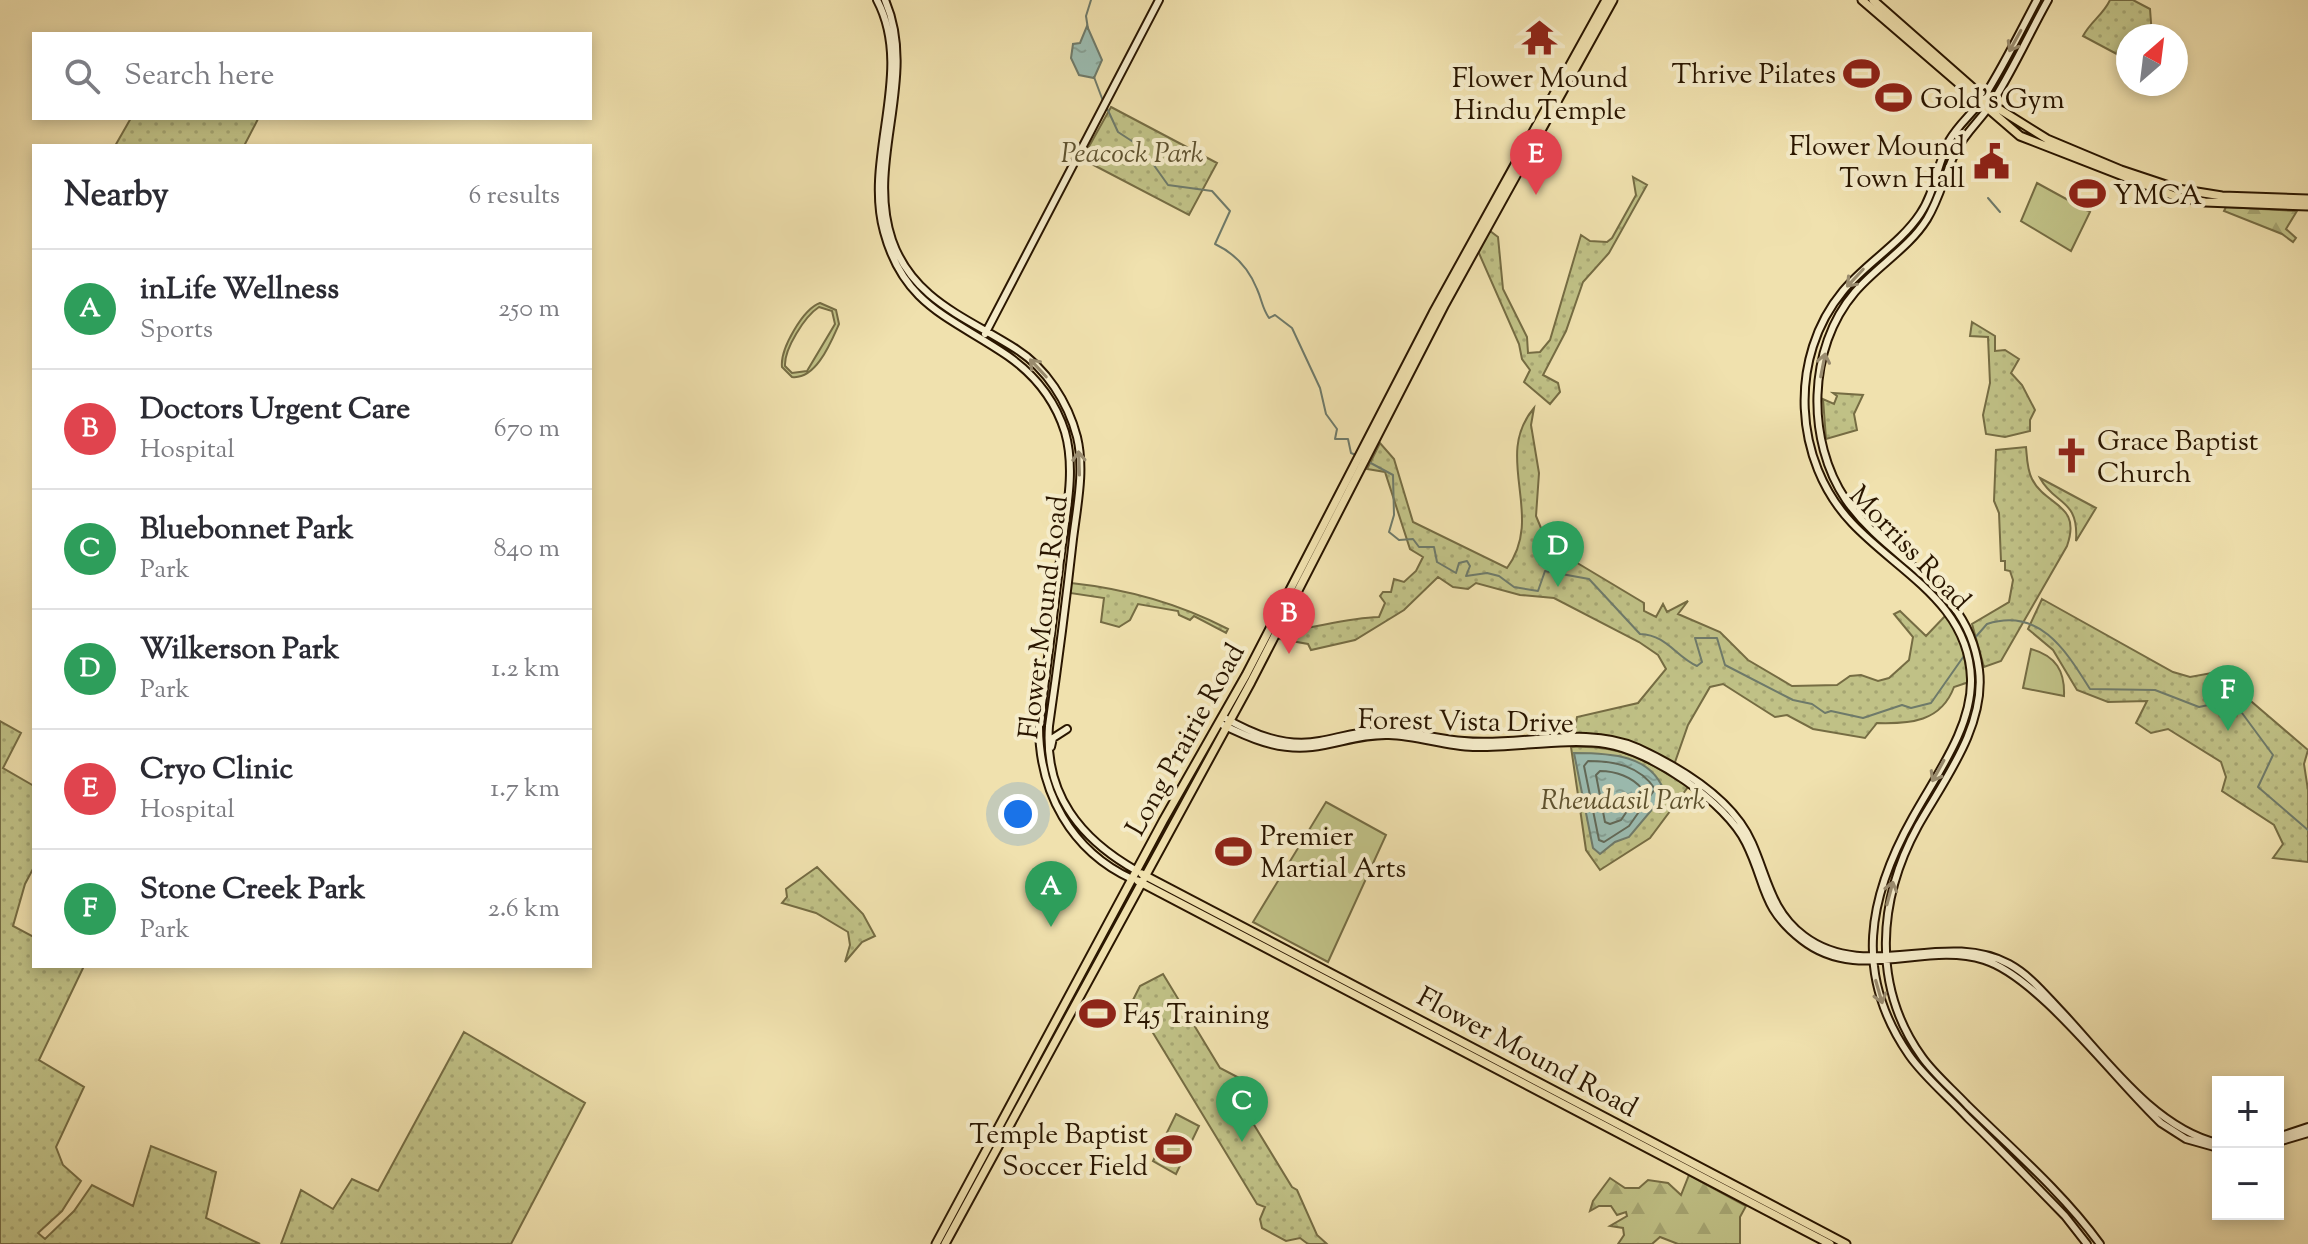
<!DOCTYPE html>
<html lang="en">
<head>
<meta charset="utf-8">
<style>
	body { margin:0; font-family:"Sorts Mill Goudy",serif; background:#f7f7f7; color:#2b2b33 }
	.controls { position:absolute; right:24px; bottom:24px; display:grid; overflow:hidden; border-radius:0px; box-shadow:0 4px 12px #0003 }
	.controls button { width:72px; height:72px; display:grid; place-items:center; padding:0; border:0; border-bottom:2px solid #e1e1e2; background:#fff; color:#2b2b33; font:40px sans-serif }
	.compass { position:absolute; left:2116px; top:24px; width:72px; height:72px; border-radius:50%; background:#fff; box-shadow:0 4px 12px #0003; rotate:28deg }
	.you { position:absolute; left:1018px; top:814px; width:28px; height:28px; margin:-20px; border:6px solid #fff; border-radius:50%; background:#1a73e8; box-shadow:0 0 0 12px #1a73e833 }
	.badge { display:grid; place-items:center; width:52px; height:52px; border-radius:50%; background:#8f2418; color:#fff; font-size:26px; font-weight:700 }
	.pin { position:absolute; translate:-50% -66px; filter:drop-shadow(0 2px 4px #0008) }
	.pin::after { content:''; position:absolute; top:42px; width:28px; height:24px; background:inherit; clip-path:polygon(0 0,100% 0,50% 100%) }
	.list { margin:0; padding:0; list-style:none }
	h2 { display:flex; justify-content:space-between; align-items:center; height:104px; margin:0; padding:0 32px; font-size:34px }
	h2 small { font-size:26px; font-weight:400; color:#7c7c81 }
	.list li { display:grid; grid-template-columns:52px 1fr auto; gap:24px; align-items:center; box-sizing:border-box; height:120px; padding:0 32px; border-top:2px solid #e1e1e2 }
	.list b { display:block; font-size:30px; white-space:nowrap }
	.list p { margin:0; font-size:26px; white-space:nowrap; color:#7c7c81 }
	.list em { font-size:26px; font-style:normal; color:#7c7c81 }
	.icon { flex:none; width:44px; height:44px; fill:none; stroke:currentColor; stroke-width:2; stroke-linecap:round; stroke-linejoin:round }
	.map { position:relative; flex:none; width:2308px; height:1244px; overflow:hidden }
	.search { position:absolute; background:#fff; box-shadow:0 4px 12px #0003; left:32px; top:32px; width:560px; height:88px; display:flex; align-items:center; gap:20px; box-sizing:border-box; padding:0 28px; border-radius:0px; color:#7c7c81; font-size:30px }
	.panel { position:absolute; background:#fff; box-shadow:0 4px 12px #0003; left:32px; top:144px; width:560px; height:824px; border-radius:0px }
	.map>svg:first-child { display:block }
</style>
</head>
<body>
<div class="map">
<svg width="2308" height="1244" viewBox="0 0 2308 1244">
	<defs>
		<pattern id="forest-firs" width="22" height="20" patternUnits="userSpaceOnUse" patternTransform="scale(2)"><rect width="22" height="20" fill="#c0c186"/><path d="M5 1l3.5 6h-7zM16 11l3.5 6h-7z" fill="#a5a572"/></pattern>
		<pattern id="park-dots" width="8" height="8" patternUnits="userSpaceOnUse" patternTransform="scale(2)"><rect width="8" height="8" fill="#c0c186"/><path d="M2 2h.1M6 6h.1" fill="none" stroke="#a5a572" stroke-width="1.8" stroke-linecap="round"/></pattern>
		<pattern id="water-ripples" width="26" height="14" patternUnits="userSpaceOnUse" patternTransform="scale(2)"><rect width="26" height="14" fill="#9bbcb1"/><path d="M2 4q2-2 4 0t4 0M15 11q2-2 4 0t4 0" fill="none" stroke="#86a196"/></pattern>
	</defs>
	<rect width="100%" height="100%" fill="#f0e1ae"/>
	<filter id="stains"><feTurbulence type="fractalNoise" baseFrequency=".0025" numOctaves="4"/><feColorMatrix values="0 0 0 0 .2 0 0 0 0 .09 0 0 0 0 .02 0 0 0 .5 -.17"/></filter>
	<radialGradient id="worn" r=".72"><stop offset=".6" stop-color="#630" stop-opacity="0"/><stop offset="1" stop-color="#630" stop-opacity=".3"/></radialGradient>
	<path fill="#c0c186" stroke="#756c43" stroke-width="2" fill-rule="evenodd" d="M2037,183L2090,212L2071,251L2021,221Z
		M820,303L836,310L839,324C831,342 816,380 792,377L782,367C780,349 803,309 820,303ZM819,307L832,311L835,324L807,371L792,373L785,366C784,349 805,316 819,307Z
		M2031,649C2056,656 2065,671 2064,696L2023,688Z
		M1326,802L1386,835L1328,962L1253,922Z
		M1176,1114L1199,1126L1176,1174L1153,1161Z"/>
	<path fill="url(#forest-firs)" stroke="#756c43" stroke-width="2" d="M2226,207L2297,211L2286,229L2296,238L2293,242L2282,234L2224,211Z
		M1689,1175L1746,1206L1740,1217V1244H1678L1660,1237L1652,1244H1618L1624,1235L1623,1228L1610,1226L1627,1216L1626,1212L1617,1215L1611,1206H1599L1590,1211L1593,1201L1610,1178L1625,1188H1639L1648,1180L1668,1183L1681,1195Z"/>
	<path fill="url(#park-dots)" stroke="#756c43" stroke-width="2" d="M2110,0H2133L2150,9L2152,36H2128V60L2083,36C2091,21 2103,15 2110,0Z
		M1111,107L1217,163L1189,215L1082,159Z
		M131,118H256L258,119L244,146H115Z
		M1633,177L1647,185L1609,253L1583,282L1566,331L1543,375L1558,383L1560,392L1550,404L1524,382L1530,370L1522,359L1519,344L1478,251L1490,231L1498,237L1503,289L1527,337L1528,353L1540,352L1550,340L1581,235L1590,241L1607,242L1612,238L1636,195Z
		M1972,322L1995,336V351L2005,350L2019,359L2011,373L2022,385L2035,410L2030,420V431L2005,437L1986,434L1983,415L1990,383L1988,337L1970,336Z
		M1833,393L1863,395L1854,414L1857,430L1826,439L1823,399L1834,404L1837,396Z
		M1534,408L1531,425L1539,473L1536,516L1546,540L1569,558L1644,603V611L1656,617L1663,604L1667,612L1688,601L1678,614L1720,632L1748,660L1792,686L1837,685L1850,676L1861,675L1878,681L1889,678L1909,660L1913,637L1894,614L1900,611L1926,636L1947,614L1961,641L1969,682L1954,687C1941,722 1910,724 1877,723L1865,738L1813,729L1787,715L1775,717L1723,684L1710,687L1688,725L1674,765C1640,743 1614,734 1574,735L1577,717L1638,703L1666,669L1658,655L1639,642L1554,598L1520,595L1476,583L1468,589L1453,587L1438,577L1404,610L1355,640L1311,650L1308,644L1280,639L1287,631C1319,627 1347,618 1379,617L1385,603L1380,596L1383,592H1391L1394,579L1404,582L1416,571L1423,557L1410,549L1385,472L1367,469L1380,443L1394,459L1413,522L1507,568C1546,515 1492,457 1534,408Z
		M2026,447C2027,457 2027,470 2032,479C2046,507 2082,503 2067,546L2001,661L1984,667L1972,624L2009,602L2013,580L2010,571L2005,570V561H2001L1999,513L1994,501L1996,450Z
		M2040,478L2096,508L2076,541C2079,498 2055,506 2040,478Z
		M1071,583C1127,589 1178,603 1228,629L1226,633L1194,616L1190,620L1179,615L1178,611L1138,604L1130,620L1119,627L1101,622L1104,598L1070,593Z
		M2042,599L2173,672L2190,677L2217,672L2308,750L2304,764L2308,790V862L2273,858L2283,844L2274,825L2222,791L2226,777L2221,762L2168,729L2151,733L2136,723L2147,701L2108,702L2077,690L2053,650L2028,629Z
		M0,721L21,733L3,768L34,786V867L25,884L13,926L34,937V966H84L39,1060L84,1087L56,1147L63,1165L81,1181L62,1211L38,1233L45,1239L74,1211L92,1185L133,1206L151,1146L216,1172L206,1218L260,1244H0Z
		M1571,747C1622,745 1647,760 1688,787L1650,838L1600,870L1586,850Z
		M817,867L863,914L875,936L862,942L845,962L850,945L848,932L816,913L782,903L787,897L786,889Z
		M1163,974L1220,1068L1245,1081L1237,1097L1292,1187L1297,1190L1317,1235L1327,1244H1308L1300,1238L1286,1241L1262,1228L1260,1219L1265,1207L1257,1204L1133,1000L1140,986Z
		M464,1032L585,1103L511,1244H281L301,1190L333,1209L352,1179L378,1191Z"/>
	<path fill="url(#water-ripples)" stroke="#6e7a6a" stroke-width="2" d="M1087,26L1102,60L1094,78L1079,75L1071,58L1073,44L1080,43Z
		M1574,753C1609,753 1653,754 1665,794L1629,837L1615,842L1600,854L1593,848Z"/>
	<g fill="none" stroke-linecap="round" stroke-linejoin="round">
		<path stroke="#626958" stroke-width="2" d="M1588,761C1615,761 1640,766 1655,789L1629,826L1604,842L1599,840L1584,766Z
			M1600,771C1615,771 1633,777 1642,789L1621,820L1610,824L1605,822L1596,775Z"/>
		<path stroke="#6e7a6a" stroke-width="2" d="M1088,29L1086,16L1091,0
			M1094,77L1103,101
			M1106,106L1118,132L1141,147L1168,185L1212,191L1230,211L1215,244C1234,253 1249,269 1257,289C1262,300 1262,308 1269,318L1275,315L1292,328L1320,388L1326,414L1337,429L1335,439H1348L1351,453L1358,456
			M1988,198L2000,212
			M1367,461L1393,475L1394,515L1389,532L1399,540L1413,539L1419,547H1434L1437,562L1456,573L1459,563L1467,561L1470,566L1466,576L1487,573L1499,576L1514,587L1538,591L1545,571L1589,579L1640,634C1667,635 1675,656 1697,666L1702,662L1695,638H1717L1725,665L1793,700L1812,704L1825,713L1831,711L1863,718L1902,705L1911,708L1931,703L1966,653
			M1973,640L1987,624C2040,607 2066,651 2090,689L2155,690L2199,707L2227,701L2242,713L2273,755L2258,787L2308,830"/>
		<defs>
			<path id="secondary" d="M877,0C915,72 863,156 884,232C904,306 951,317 1008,356C1035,375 1055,400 1065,432C1076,470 1066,513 1061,552C1054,610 1047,668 1039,726C1039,792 1071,851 1132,879
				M885,0C919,78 865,161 892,240C913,300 966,317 1016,349C1046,368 1068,402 1077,437C1085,470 1077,506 1073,539C1066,602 1058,664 1049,726C1044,794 1080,839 1137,871
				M2037,0C2020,32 2004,65 1985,95C1975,112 1959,123 1949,141C1937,164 1935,192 1920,214C1900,244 1866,263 1843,291C1788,357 1793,461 1852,523C1898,572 1969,603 1971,679C1972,728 1936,775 1913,817C1868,897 1853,974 1909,1055C1925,1078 1949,1097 1968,1118C2001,1150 2033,1183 2065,1216L2087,1244
				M2048,0C2030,32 2015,66 1995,98C1984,117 1966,131 1956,151C1945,173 1940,198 1927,219C1909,248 1877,266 1855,292C1807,348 1806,441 1846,500C1891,565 1968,583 1979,670C1986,726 1944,780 1918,826C1878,899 1871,986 1922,1057C1934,1074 1952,1089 1967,1105C2012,1149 2063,1193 2100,1244
				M985,334L1159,0
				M1223,717C1253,734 1285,748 1320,741C1341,737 1359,731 1380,731C1408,730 1436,739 1464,741C1520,747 1585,724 1638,748C1681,768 1733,799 1752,843C1768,879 1771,911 1804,936C1866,983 1944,929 2009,964C2029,975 2043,992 2059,1009C2103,1055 2153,1128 2218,1143
				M1219,723C1249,738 1278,751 1312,747C1338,744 1362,734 1389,735C1418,736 1445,746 1473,747C1515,748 1566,738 1606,744C1651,751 1726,802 1746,843C1767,885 1760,907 1802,940C1858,984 1924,941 1984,960C2039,977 2116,1081 2161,1123L2186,1139L2218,1148
				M1051,747L1053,738L1067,729
				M2278,1137L2308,1127
				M2278,1142L2308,1133"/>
			<path id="primary" d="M1862,0L2020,136L2177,197L2205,202L2308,206
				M1873,0L1991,104L2047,139L2121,170L2178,189L2222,196L2308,199
				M1142,874L1846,1244
				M1138,881L1830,1244
				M936,1244L1163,821L1246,675L1433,313L1606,0
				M945,1244L1251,682L1445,304L1613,0"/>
		</defs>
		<use href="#secondary" stroke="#2a1600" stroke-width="10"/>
		<use href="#primary" stroke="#2a1600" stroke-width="11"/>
		<use href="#secondary" stroke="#f5ecca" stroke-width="6"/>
		<use href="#primary" stroke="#f0e1ae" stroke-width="7"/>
	</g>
	<defs><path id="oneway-shaft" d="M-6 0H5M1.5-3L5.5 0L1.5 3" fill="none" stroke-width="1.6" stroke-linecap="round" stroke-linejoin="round" transform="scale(2)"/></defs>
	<g stroke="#9a8c6f">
		<use href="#oneway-shaft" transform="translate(2015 41) rotate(119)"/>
		<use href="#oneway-shaft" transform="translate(1855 278) rotate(133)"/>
		<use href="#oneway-shaft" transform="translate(1823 365) rotate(-79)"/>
		<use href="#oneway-shaft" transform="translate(1038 368) rotate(-133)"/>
		<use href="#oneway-shaft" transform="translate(1079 463) rotate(-92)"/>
		<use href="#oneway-shaft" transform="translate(1938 771) rotate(119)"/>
		<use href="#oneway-shaft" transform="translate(1890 893) rotate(-75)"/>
		<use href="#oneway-shaft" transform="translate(1879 992) rotate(74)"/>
	</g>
	<defs>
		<symbol id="temple-bare" viewBox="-9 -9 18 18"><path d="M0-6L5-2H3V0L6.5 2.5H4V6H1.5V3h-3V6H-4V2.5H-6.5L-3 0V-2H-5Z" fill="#8f2418" stroke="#f5ecca" stroke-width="2.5" paint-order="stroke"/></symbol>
		<symbol id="stadium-bare" viewBox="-9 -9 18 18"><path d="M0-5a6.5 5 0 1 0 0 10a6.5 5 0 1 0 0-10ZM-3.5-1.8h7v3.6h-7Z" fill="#8f2418" stroke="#f5ecca" stroke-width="2.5" paint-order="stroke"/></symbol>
		<symbol id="civic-bare" viewBox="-9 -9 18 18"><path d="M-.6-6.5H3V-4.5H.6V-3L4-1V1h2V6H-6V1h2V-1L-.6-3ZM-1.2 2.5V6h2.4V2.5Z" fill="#8f2418" stroke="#f5ecca" stroke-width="2.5" paint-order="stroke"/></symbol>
		<symbol id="church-bare" viewBox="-9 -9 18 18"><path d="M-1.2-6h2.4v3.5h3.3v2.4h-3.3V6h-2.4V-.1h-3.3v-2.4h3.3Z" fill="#8f2418" stroke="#f5ecca" stroke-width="2.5" paint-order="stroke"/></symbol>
	</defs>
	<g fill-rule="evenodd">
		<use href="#temple-bare" x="1514" y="12" width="51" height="51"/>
		<use href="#stadium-bare" x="1836" y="48" width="51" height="51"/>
		<use href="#stadium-bare" x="1868" y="72" width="51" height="51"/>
		<use href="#civic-bare" x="1966" y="136" width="51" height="51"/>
		<use href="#stadium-bare" x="2062" y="168" width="51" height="51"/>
		<use href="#church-bare" x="2046" y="430" width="51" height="51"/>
		<use href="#stadium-bare" x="1208" y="826" width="51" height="51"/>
		<use href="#stadium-bare" x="1072" y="988" width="51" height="51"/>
		<use href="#stadium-bare" x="1148" y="1124" width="51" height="51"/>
	</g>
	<g text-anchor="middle" stroke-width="8" stroke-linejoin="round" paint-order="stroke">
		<g font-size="28" fill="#2a1600" stroke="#f5ecca" text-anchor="start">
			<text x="1836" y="83" text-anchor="end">Thrive Pilates</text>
			<text x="1540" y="87" text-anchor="middle">Flower Mound<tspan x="1540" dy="32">Hindu Temple</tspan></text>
			<text x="1920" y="108">Gold's Gym</text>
			<text x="1965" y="155" text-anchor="end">Flower Mound<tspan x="1965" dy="32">Town Hall</tspan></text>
			<text x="2113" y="204">YMCA</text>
			<text x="2097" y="450">Grace Baptist<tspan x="2097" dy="32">Church</tspan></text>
			<text x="1260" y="845">Premier<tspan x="1260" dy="32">Martial Arts</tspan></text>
			<text x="1123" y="1023">F45 Training</text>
			<text x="1148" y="1143" text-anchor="end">Temple Baptist<tspan x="1148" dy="32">Soccer Field</tspan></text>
		</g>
		<g font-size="28" font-style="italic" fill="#5e522f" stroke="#f5ecca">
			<text x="1132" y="162">Peacock Park</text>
			<text x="1623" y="809">Rheudasil Park</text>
		</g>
		<g font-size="28" fill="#2a1600" stroke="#f5ecca">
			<text transform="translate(1911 547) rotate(46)" y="10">Morriss Road</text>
			<text transform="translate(1042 617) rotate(-83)" y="10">Flower Mound Road</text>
			<text transform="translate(1466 720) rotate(1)" y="10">Forest Vista Drive</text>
			<text transform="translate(1184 739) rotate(-61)" y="10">Long Prairie Road</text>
			<text transform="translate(1528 1051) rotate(28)" y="10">Flower Mound Road</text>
		</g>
	</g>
	<rect width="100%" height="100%" filter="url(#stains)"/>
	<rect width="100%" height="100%" fill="url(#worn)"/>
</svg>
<div class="controls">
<button>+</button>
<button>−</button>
</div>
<svg class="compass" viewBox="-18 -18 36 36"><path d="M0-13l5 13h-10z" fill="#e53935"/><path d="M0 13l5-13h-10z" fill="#7c7c81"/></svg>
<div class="you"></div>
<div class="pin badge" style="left:1051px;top:927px;background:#2e9e5b">A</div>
<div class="pin badge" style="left:1289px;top:654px;background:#e0444e">B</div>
<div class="pin badge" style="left:1242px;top:1142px;background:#2e9e5b">C</div>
<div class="pin badge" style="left:1558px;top:587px;background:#2e9e5b">D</div>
<div class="pin badge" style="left:1536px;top:195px;background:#e0444e">E</div>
<div class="pin badge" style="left:2228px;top:731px;background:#2e9e5b">F</div>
<div class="search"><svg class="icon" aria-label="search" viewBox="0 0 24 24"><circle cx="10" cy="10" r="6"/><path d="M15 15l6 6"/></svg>Search here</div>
<section class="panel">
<h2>Nearby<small>6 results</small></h2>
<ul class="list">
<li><span class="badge" style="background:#2e9e5b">A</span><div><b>inLife Wellness</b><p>Sports</p></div><em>250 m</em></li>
<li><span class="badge" style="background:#e0444e">B</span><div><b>Doctors Urgent Care</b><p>Hospital</p></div><em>670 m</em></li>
<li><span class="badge" style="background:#2e9e5b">C</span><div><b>Bluebonnet Park</b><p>Park</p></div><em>840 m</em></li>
<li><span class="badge" style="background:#2e9e5b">D</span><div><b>Wilkerson Park</b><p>Park</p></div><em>1.2 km</em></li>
<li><span class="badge" style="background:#e0444e">E</span><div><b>Cryo Clinic</b><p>Hospital</p></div><em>1.7 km</em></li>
<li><span class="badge" style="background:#2e9e5b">F</span><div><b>Stone Creek Park</b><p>Park</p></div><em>2.6 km</em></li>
</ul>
</section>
</div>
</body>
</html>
